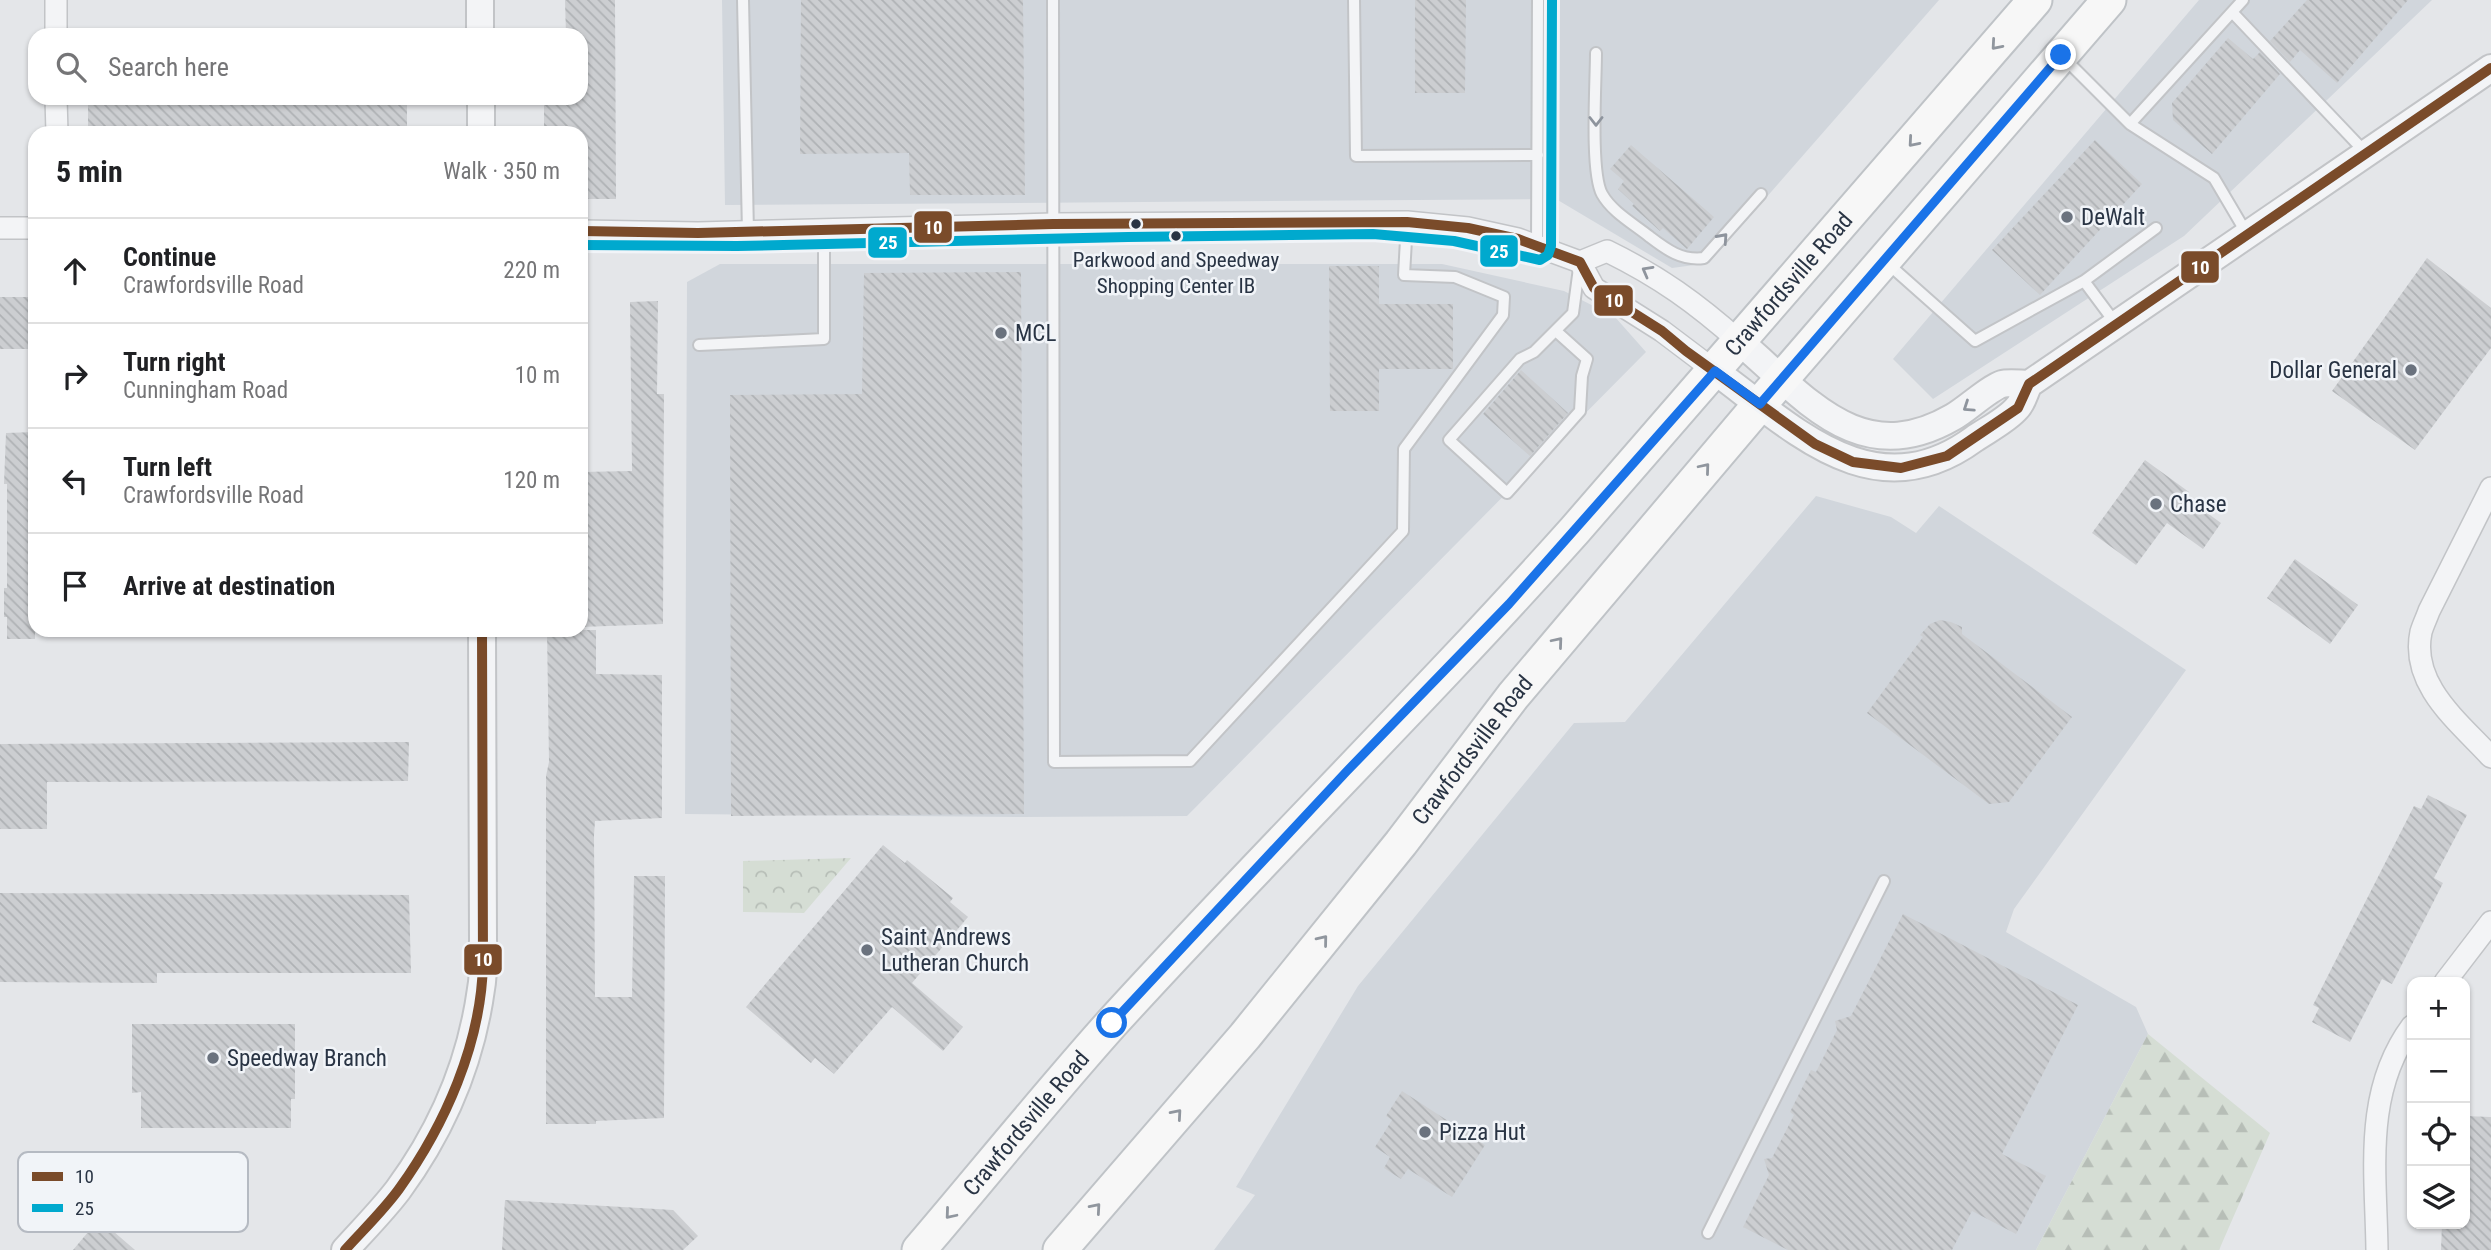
<!DOCTYPE html>
<html lang="en">
<head>
<meta charset="utf-8">
<style>
	body { margin:0; font-family:"Roboto Condensed",sans-serif; background:#f6f6f6; color:#202124 }
	.controls { position:absolute; right:21px; bottom:21px; display:grid; overflow:hidden; border-radius:14px; box-shadow:0 2px 5px #0004 }
	.controls button { width:63px; height:63px; display:grid; place-items:center; padding:0; border:0; border-bottom:2px solid #e0e0e0; background:#fff; color:#202124; font:35px sans-serif }
	.stop { position:absolute; width:21px; height:21px; margin:-16px; border:5px solid #1a73e8; border-radius:50%; background:#fff }
	.stop.end { background:#1a73e8; border-color:#fff; box-shadow:0 2px 7px #0008 }
	.list { margin:0; padding:0; list-style:none }
	h2 { display:flex; justify-content:space-between; align-items:center; height:91px; margin:0; padding:0 28px; font-size:30px }
	h2 small { font-size:23px; font-weight:400; color:#757577 }
	.list li { display:grid; grid-template-columns:46px 1fr auto; gap:21px; align-items:center; box-sizing:border-box; height:105px; padding:0 28px; border-top:2px solid #e0e0e0 }
	.list b { display:block; font-size:26px; white-space:nowrap }
	.list p { margin:0; font-size:23px; white-space:nowrap; color:#757577 }
	.list em { font-size:23px; font-style:normal; color:#757577 }
	.icon { flex:none; width:38px; height:38px; fill:none; stroke:currentColor; stroke-width:2; stroke-linecap:round; stroke-linejoin:round }
	.map { position:relative; flex:none; width:2491px; height:1250px; overflow:hidden }
	.search { position:absolute; background:#fff; box-shadow:0 2px 5px #0004; left:28px; top:28px; width:560px; height:77px; display:flex; align-items:center; gap:18px; box-sizing:border-box; padding:0 24px; border-radius:21px; color:#757577; font-size:26px }
	.panel { position:absolute; background:#fff; box-shadow:0 2px 5px #0004; left:28px; top:126px; width:560px; height:511px; border-radius:21px }
	.map>svg:first-child { display:block }
</style>
</head>
<body>
<div class="map">
<svg width="2491" height="1250" viewBox="0 0 2491 1250">
	<defs>
		<pattern id="forest-firs" width="22" height="20" patternUnits="userSpaceOnUse" patternTransform="scale(1.75)"><rect width="22" height="20" fill="#d5ddd4"/><path d="M5 1l3.5 6h-7zM16 11l3.5 6h-7z" fill="#b7beb7"/></pattern>
		<pattern id="park-crowns" width="20" height="18" patternUnits="userSpaceOnUse" patternTransform="scale(1.75)"><rect width="20" height="18" fill="#d5ddd4"/><path d="M2 6a3 3 0 1 1 6 0M12 15a3 3 0 1 1 6 0" fill="none" stroke="#b7beb7"/></pattern>
		<pattern id="building-back-hatch" width="6" height="6" patternUnits="userSpaceOnUse" patternTransform="scale(1.75)"><rect width="6" height="6" fill="#ccced1"/><path d="M-1 5l2 2M0 0l6 6M5-1l2 2" fill="none" stroke="#afb2b5"/></pattern>
	</defs>
	<rect width="100%" height="100%" fill="#e4e6e9"/>
	<path fill="#d1d6dc" d="M722,0H1939L1709,263L1672,268L1556,199L725,205Z
		M2199,0H2432L2184,236L1933,399L1893,359Z
		M720,264H1442L1564,291L1615,317L1646,352L1187,816L1024,817L685,814L687,282Z
		M1816,496L1891,517L1916,533L1939,506L2186,670L2014,909L2006,932L2136,1007L2148,1034L2036,1250H1214L1255,1195L1236,1187L1358,986L1574,723L1625,722Z"/>
	<path fill="url(#forest-firs)" d="M2148,1034L2270,1133L2219,1250H2036Z"/>
	<path fill="url(#park-crowns)" d="M851,858L804,913L743,912V861Z"/>
	<path fill="url(#building-back-hatch)" d="M565,0H615L616,199H581V133H544V98H581V35H566Z
		M801,0H1023L1025,195H910L909,153L800,154Z
		M1415,0H1466L1465,93H1415Z
		M2307,0H2408L2337,83L2300,50L2290,62L2270,41Z
		M2228,38L2253,59L2260,52L2280,74L2212,154L2173,120L2172,103Z
		M88,102L407,103V133H109V130H88Z
		M2095,140L2142,184L2040,295L1992,250Z
		M1631,145L1714,217L1687,249L1663,228L1660,231L1632,206L1634,204L1618,189L1624,181L1610,169Z
		M2427,258L2491,308V348L2415,450L2332,391Z
		M1329,266H1379V304H1453V369H1379V411H1330Z
		M1021,272L1024,814L731,816L730,395L862,394L864,273Z
		M0,297H35V349H0Z
		M658,301L657,394H664L663,624L581,627V472L632,471L630,302Z
		M1521,370L1568,413L1530,456L1483,414Z
		M35,432V639H7V617H4V588H7V484H4L6,433Z
		M2145,460L2189,492L2185,497L2221,523L2203,549L2167,523L2136,565L2092,533Z
		M2295,559L2358,605L2330,644L2267,598Z
		M1940,620L1951,622L1962,627V634L2072,717L2009,802L1989,804L1867,713L1923,637L1920,635L1930,624Z
		M547,630H596V674L662,675V818L595,821L594,835L595,997H632L634,876H665L664,1118L596,1121V1124H546V776L549,762Z
		M409,742L408,781L47,782V829H0V744Z
		M2428,795L2467,815L2434,878L2443,883L2392,984L2382,979L2350,1042L2312,1022L2319,1008L2313,1005L2414,806L2421,809Z
		M883,845L905,863L907,860L953,898L950,902L968,917L912,983L963,1027L943,1051L892,1007L834,1074L815,1058L811,1063L746,1007Z
		M0,893L409,895L411,973H157V983L0,982Z
		M1903,914L2078,1005L2002,1154L2046,1176L2016,1234L1972,1211L1952,1250H1788L1743,1227L1769,1175L1764,1159L1772,1158L1794,1115L1790,1112L1811,1070L1816,1072L1837,1030L1835,1021L1851,1016Z
		M132,1024H295V1099H291V1128H141V1092L132,1093Z
		M1402,1091L1485,1145L1452,1197L1408,1169L1401,1179L1384,1168L1390,1157L1375,1147L1392,1120L1386,1116Z
		M2465,1116L2491,1117V1250H2441L2442,1224H2465Z
		M505,1200L673,1210L698,1236L683,1250H502Z
		M99,1219L135,1250H73Z"/>
	<g fill="none" stroke-linecap="round" stroke-linejoin="round">
		<defs>
			<path id="service" d="M743,0L748,232
				M1053,0L1054,762L1190,761L1403,531L1404,449L1503,315L1504,297L1455,277L1404,275L1407,222
				M1354,0L1356,156L1538,155
				M2232,12L2366,153
				M1596,53C1596,81 1590,172 1602,194C1612,212 1634,224 1650,237C1667,250 1682,261 1704,258L1761,194
				M2065,59L2130,124L2243,0
				M2130,124L2214,178L2247,234
				M1537,246L1538,0
				M1886,262L1975,341L2084,281L2156,228
				M2084,281L2116,324
				M1557,332L1587,359L1582,376L1580,411L1507,493L1449,440L1520,359L1534,352L1573,313L1579,268
				M699,345L824,339V231
				M1708,1233L1884,881"/>
			<path id="minor" d="M56,0V35
				M56,98L57,133
				M0,228H35
				M581,231L698,233L1053,224L1407,222L1468,228L1518,239L1580,262L1594,288L1662,331L1715,371
				M1580,262L1607,251C1660,277 1696,303 1740,342
				M2491,488L2429,611C2427,617 2423,625 2421,632C2410,685 2459,722 2491,757
				M2445,982L2491,922
				M2377,1250C2376,1172 2363,1092 2412,1026"/>
			<path id="tertiary" d="M480,0V35
				M481,98V133
				M1740,342C1806,398 1860,471 1953,417C1966,410 1989,388 2002,384C2009,382 2021,384 2029,384
				M1715,371C1794,429 1874,512 1974,439C1987,430 2007,420 2017,408C2023,402 2025,391 2029,384L2491,68
				M345,1250C363,1230 382,1211 398,1190C442,1130 471,1062 481,989C484,973 483,956 483,940L482,630"/>
			<g id="primary">
				<path id="s1" d="M919,1250C983,1175 1045,1098 1111,1024C1263,857 1424,699 1575,530L2035,0"/>
				<path id="s2" d="M1060,1250L1245,1036L1401,843L1513,696L1760,404L2109,0"/>
			</g>
		</defs>
		<use href="#service" stroke="#c2c4c7" stroke-width="14"/>
		<use href="#minor" stroke="#c2c4c7" stroke-width="24"/>
		<use href="#tertiary" stroke="#c2c4c7" stroke-width="30"/>
		<use href="#primary" stroke="#bfc3c7" stroke-width="37"/>
		<use href="#service" stroke="#f3f4f6" stroke-width="10"/>
		<use href="#minor" stroke="#f3f4f6" stroke-width="21"/>
		<use href="#tertiary" stroke="#f3f4f6" stroke-width="26"/>
		<use href="#primary" stroke="#f7f7f7" stroke-width="33"/>
		<defs>
			<path id="bus-1" d="M581,231L698,233L1053,224L1407,222L1468,228L1518,239L1580,262L1594,288L1662,331L1686,351L1815,444L1853,462L1901,468L1947,456L2018,408L2029,384L2491,68
				M345,1250C363,1230 383,1211 399,1189C445,1125 481,1044 483,964L482,630"/>
			<path id="bus-2" d="M581,245L737,246L1128,237L1373,234L1454,241L1540,260L1548,255L1551,246L1552,0"/>
		</defs>
		<use href="#bus-1" stroke="#f1f4f8" stroke-width="16"/>
		<use href="#bus-2" stroke="#f1f4f8" stroke-width="16"/>
		<use href="#bus-1" stroke="#7a4b2a" stroke-width="10"/>
		<use href="#bus-2" stroke="#00a9ce" stroke-width="10"/>
	</g>
	<defs><path id="oneway-chevron" d="M-2-3.5L2.5 0L-2 3.5" fill="none" stroke-width="1.6" stroke-linecap="round" stroke-linejoin="round" transform="scale(1.75)"/></defs>
	<g stroke="#90969e">
		<use href="#oneway-chevron" transform="translate(1996 45) rotate(131)"/>
		<use href="#oneway-chevron" transform="translate(1913 142) rotate(131)"/>
		<use href="#oneway-chevron" transform="translate(1705 468) rotate(-50)"/>
		<use href="#oneway-chevron" transform="translate(1558 642) rotate(-50)"/>
		<use href="#oneway-chevron" transform="translate(1323 940) rotate(-51)"/>
		<use href="#oneway-chevron" transform="translate(1177 1114) rotate(-49)"/>
		<use href="#oneway-chevron" transform="translate(1096 1208) rotate(-49)"/>
		<use href="#oneway-chevron" transform="translate(950 1214) rotate(130)"/>
	</g>
	<g stroke="#8e949d">
		<use href="#oneway-chevron" transform="translate(1596 121) rotate(90)"/>
		<use href="#oneway-chevron" transform="translate(1723 238) rotate(-48)"/>
		<use href="#oneway-chevron" transform="translate(1647 271) rotate(-151)"/>
		<use href="#oneway-chevron" transform="translate(1968 407) rotate(146)"/>
	</g>
	<g fill="none" stroke-linecap="round" stroke-linejoin="round">
		<path stroke="#1a73e8" stroke-width="9" d="M1112,1023L1347,771L1509,604L1715,371L1760,404L2061,55"/>
	</g>
	<g fill="#6a727e" stroke="#f1f4f8" stroke-width="2.5">
		<circle cx="2067" cy="217" r="7"/>
		<circle cx="1001" cy="333" r="7"/>
		<circle cx="2411" cy="370" r="7"/>
		<circle cx="2156" cy="504" r="7"/>
		<circle cx="867" cy="950" r="7"/>
		<circle cx="213" cy="1058" r="7"/>
		<circle cx="1425" cy="1132" r="7"/>
	</g>
	<g fill="#293444" stroke="#f1f4f8" stroke-width="2.5">
		<circle cx="1136" cy="224" r="6"/>
		<circle cx="1176" cy="236" r="6"/>
	</g>
	<g text-anchor="middle" stroke-width="5" stroke-linejoin="round" paint-order="stroke">
		<g font-size="21" fill="#293444" stroke="#f1f4f8">
			<text x="1176" y="267">Parkwood and Speedway<tspan x="1176" dy="26">Shopping Center IB</tspan></text>
		</g>
		<g font-size="23" fill="#293444" stroke="#f1f4f8" text-anchor="start">
			<text x="2081" y="225">DeWalt</text>
			<text x="1015" y="341">MCL</text>
			<text x="2397" y="378" text-anchor="end">Dollar General</text>
			<text x="2170" y="512">Chase</text>
			<text x="881" y="945">Saint Andrews<tspan x="881" dy="26">Lutheran Church</tspan></text>
			<text x="227" y="1066">Speedway Branch</text>
			<text x="1439" y="1140">Pizza Hut</text>
		</g>
		<g font-size="23" fill="#293444" stroke="#f1f4f8">
			<text dy="8" stroke="none"><textPath href="#s1" startOffset="1300">Crawfordsville Road</textPath></text>
			<text dy="8" stroke="none"><textPath href="#s2" startOffset="648">Crawfordsville Road</textPath></text>
			<text dy="8" stroke="none"><textPath href="#s1" startOffset="166">Crawfordsville Road</textPath></text>
		</g>
	</g>
	<rect x="18" y="1152" width="230" height="80" rx="10" fill="#f1f4f8" stroke="#b5bac2" stroke-width="2"/>
	<rect x="32" y="1172" width="31" height="9" fill="#7a4b2a"/>
	<rect x="32" y="1204" width="31" height="8" fill="#00a9ce"/>
	<g font-size="19" fill="#293444">
		<text x="75" y="1183">10</text>
		<text x="75" y="1215">25</text>
	</g>
	<g stroke="#f1f4f8" stroke-width="2.5">
		<rect x="913" y="210" width="40" height="34" rx="7" fill="#7a4b2a"/>
		<rect x="867" y="226" width="41" height="33" rx="7" fill="#00a9ce"/>
		<rect x="1479" y="234" width="40" height="34" rx="7" fill="#00a9ce"/>
		<rect x="2180" y="250" width="40" height="34" rx="7" fill="#7a4b2a"/>
		<rect x="1593" y="284" width="41" height="33" rx="7" fill="#7a4b2a"/>
		<rect x="463" y="943" width="40" height="33" rx="7" fill="#7a4b2a"/>
	</g>
	<g font-size="19" text-anchor="middle" font-weight="bold" fill="#fff">
		<text x="933" y="234">10</text>
		<text x="888" y="249">25</text>
		<text x="1499" y="258">25</text>
		<text x="2200" y="274">10</text>
		<text x="1614" y="307">10</text>
		<text x="483" y="966">10</text>
	</g>
</svg>
<div class="controls">
<button>+</button>
<button>−</button>
<button><svg class="icon" aria-label="locate" viewBox="0 0 24 24"><circle cx="12" cy="12" r="6"/><path d="M12 2v4M12 18v4M2 12h4M18 12h4"/></svg></button>
<button><svg class="icon" aria-label="layers" viewBox="0 0 24 24"><path d="M12 4l9 5-9 5-9-5zM3 14l9 5 9-5"/></svg></button>
</div>
<div class="stop" style="left:1112px;top:1023px"></div>
<div class="stop end" style="left:2061px;top:55px"></div>
<div class="search"><svg class="icon" aria-label="search" viewBox="0 0 24 24"><circle cx="10" cy="10" r="6"/><path d="M15 15l6 6"/></svg>Search here</div>
<section class="panel">
<h2>5 min<small>Walk · 350 m</small></h2>
<ul class="list">
<li><svg class="icon" aria-label="ahead" viewBox="0 0 24 24"><path d="M12 20V5M6 11l6-6 6 6"/></svg><div><b>Continue</b><p>Crawfordsville Road</p></div><em>220 m</em></li>
<li><svg class="icon" aria-label="right" viewBox="0 0 24 24"><path d="M7 20v-9h11M14 6l5 5-5 5"/></svg><div><b>Turn right</b><p>Cunningham Road</p></div><em>10 m</em></li>
<li><svg class="icon" aria-label="left" viewBox="0 0 24 24"><path d="M17 20v-9H6M10 6l-5 5 5 5"/></svg><div><b>Turn left</b><p>Crawfordsville Road</p></div><em>120 m</em></li>
<li><svg class="icon" aria-label="arrive" viewBox="0 0 24 24"><path d="M6 21V4h12l-3 4 3 4H6"/></svg><div><b>Arrive at destination</b></div></li>
</ul>
</section>
</div>
</body>
</html>
